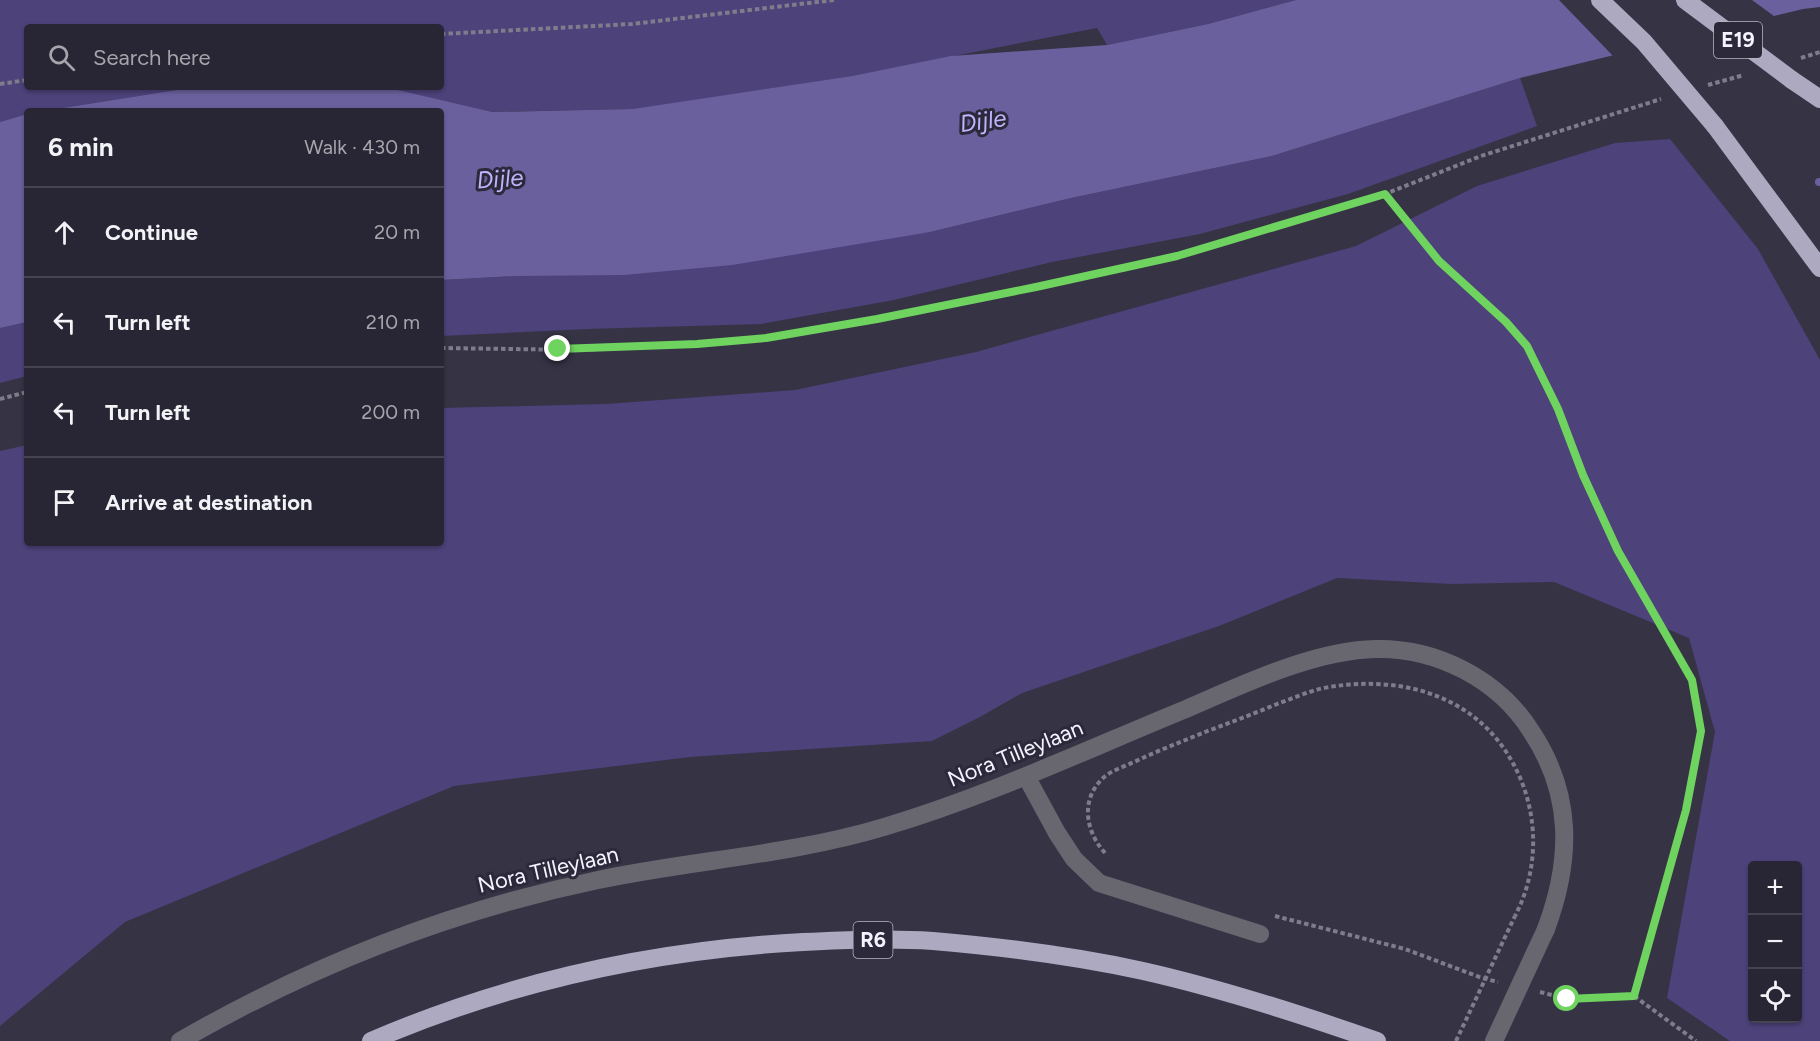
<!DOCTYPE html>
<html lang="en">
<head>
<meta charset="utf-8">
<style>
	body { margin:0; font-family:Figtree,sans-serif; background:#343240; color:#f1f3f6 }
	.controls { position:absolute; right:18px; bottom:18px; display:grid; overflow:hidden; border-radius:6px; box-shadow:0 2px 4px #0004 }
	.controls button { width:54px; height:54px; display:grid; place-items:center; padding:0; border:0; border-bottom:2px solid #44434f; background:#282634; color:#f1f3f6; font:30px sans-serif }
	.stop { position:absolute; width:18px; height:18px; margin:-14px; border:4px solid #6fd35f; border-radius:50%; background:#fff }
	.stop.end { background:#6fd35f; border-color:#fff; box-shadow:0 2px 6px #0008 }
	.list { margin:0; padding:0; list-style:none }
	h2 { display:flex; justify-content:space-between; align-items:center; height:78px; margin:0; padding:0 24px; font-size:26px }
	h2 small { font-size:20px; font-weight:400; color:#a5a5ac }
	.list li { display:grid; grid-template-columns:39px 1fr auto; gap:18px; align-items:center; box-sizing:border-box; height:90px; padding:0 24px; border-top:2px solid #44434f }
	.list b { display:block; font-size:22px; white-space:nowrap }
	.list em { font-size:20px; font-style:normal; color:#a5a5ac }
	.icon { flex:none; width:33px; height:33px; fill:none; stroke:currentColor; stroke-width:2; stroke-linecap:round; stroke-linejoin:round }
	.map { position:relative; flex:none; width:1820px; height:1041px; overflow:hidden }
	.search { position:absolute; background:#282634; box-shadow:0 2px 4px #0004; left:24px; top:24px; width:420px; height:66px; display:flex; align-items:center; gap:15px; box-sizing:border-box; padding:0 21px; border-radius:6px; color:#a5a5ac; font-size:22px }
	.panel { position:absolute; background:#282634; box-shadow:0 2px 4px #0004; left:24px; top:108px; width:420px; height:438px; border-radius:6px }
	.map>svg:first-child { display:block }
</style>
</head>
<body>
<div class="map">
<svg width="1820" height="1041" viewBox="0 0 1820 1041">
	<rect width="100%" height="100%" fill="#363345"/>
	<path fill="#4d427a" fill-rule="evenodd" d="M0,0H1296L1208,24L1107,45L1097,28L852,76L637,109L489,112L384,87H441V27H27V87H195L44,111H27V114L0,122Z
		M1520,78L1537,126L1348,194L1200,234L1052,262L894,300L761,324L588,329L441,336V280L515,276L930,232L1071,198L1272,156Z
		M1670,139L1758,249L1820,360V1041H1730L1667,998L1715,732L1689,638L1554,582L1452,584L1337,578L1219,626L1022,693L980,717L932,741L690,757L454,786L125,922L0,1026V451L27,445V543H441V408L606,404L795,390L976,352L1356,246L1477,186L1615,143ZM1752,866H1798V1018H1752Z
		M27,322V376L0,383V328Z"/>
	<path fill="#6b609e" d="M1296,0H1820V7L1803,9L1520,78L1272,156L1071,198L930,232L732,265L624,275L515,276L441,280V111H44L195,87H385L492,112L633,109L852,76L951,56L1107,45L1208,24Z
		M27,114V322L0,328V122Z"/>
	<path fill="#363345" d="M1559,0H1752L1778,19L1615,58Z"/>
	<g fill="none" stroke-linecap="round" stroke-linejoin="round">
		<path stroke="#6b609e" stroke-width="8" d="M1819,182H1820"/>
		<path stroke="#7f7c8c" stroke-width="4" stroke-dasharray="4.5 3" stroke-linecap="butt" d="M441,34L632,24L834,0
			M1801,58L1820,52
			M0,84L27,80
			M1708,85L1744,75
			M1385,194L1439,261L1506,322L1527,346L1558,409L1583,475L1618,551L1692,680L1701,731L1686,810L1634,996L1696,1041
			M441,348L579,350L697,344L766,337L877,319L1036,287L1177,257L1385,194L1481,156L1661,99
			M0,399L27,392
			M1105,853C1086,832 1080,801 1102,779C1110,771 1123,767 1134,762C1157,751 1181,742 1205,732C1229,723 1253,714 1277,704C1294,698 1311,690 1329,687C1410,674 1488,700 1521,780C1539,824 1537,874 1515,916
			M1275,916L1405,949L1482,978L1498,982
			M1540,992L1567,999L1634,996"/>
		<path stroke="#686770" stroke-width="18" d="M1026,776L1057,833L1074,859L1099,883L1260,934
			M180,1041C312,965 449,911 598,880C693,860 791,855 884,827C988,796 1086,750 1186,709C1242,685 1314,650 1376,649C1437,648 1498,679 1531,731C1573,794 1572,859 1546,929"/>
		<path stroke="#aca9c0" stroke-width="18" d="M1792,80L1820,99
			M1715,126L1820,268
			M371,1041C508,982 654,950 803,942C846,940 890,938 933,941C1003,947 1075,956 1143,971C1223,989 1300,1014 1377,1041"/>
		<path stroke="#7f7c8c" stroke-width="4" stroke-dasharray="4.5 3" stroke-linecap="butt" d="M1456,1041L1515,916"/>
		<path stroke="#686770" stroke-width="18" d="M1494,1041L1546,929"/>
		<path stroke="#aca9c0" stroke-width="18" d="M1600,0L1644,42L1715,126
			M1685,0L1792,80"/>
	</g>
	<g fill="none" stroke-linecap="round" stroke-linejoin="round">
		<path stroke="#6fd35f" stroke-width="8" d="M558,349L697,344L766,338L877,319L1036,287L1177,256L1385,194L1439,261L1506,322L1527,346L1558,409L1583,475L1618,551L1692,680L1701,731L1686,810L1634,996L1567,999"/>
	</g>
	<g text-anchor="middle" stroke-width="6" stroke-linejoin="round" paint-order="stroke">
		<g fill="#2c293b" stroke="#b8b6c4" stroke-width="1.5">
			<rect x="1714" y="22" width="48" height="36" rx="4.5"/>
			<rect x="853.5" y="922" width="39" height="36" rx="4.5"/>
		</g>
		<g font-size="21" font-weight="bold" fill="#f4f3ff">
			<text x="1738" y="47">E19</text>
			<text x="873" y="947">R6</text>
		</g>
		<g font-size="22" fill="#f4f3ff" stroke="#2c293b">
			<text transform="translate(1015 753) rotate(-22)" y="8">Nora Tilleylaan</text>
			<text transform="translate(548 869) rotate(-13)" y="8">Nora Tilleylaan</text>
		</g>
		<g font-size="24" font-style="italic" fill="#bfb4fc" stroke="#2c293b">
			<text transform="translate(983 121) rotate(-8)" y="8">Dijle</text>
			<text transform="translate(500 179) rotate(-4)" y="8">Dijle</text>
		</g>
	</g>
</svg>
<div class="controls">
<button>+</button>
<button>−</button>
<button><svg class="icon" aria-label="locate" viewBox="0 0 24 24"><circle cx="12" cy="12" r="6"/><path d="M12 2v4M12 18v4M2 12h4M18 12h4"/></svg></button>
</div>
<div class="stop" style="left:1567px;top:999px"></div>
<div class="stop end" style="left:558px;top:349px"></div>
<div class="search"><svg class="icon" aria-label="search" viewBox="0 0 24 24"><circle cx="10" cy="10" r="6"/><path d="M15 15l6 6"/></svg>Search here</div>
<section class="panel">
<h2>6 min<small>Walk · 430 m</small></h2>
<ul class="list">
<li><svg class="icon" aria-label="ahead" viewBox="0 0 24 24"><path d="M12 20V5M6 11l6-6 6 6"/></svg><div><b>Continue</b></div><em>20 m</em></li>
<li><svg class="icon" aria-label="left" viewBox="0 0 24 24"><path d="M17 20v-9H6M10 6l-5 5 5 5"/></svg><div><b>Turn left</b></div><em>210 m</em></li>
<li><svg class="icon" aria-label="left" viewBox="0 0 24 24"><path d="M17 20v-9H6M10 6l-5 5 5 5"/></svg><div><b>Turn left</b></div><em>200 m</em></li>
<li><svg class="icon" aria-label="arrive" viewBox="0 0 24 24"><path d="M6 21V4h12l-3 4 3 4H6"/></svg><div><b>Arrive at destination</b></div></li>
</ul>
</section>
</div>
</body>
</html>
